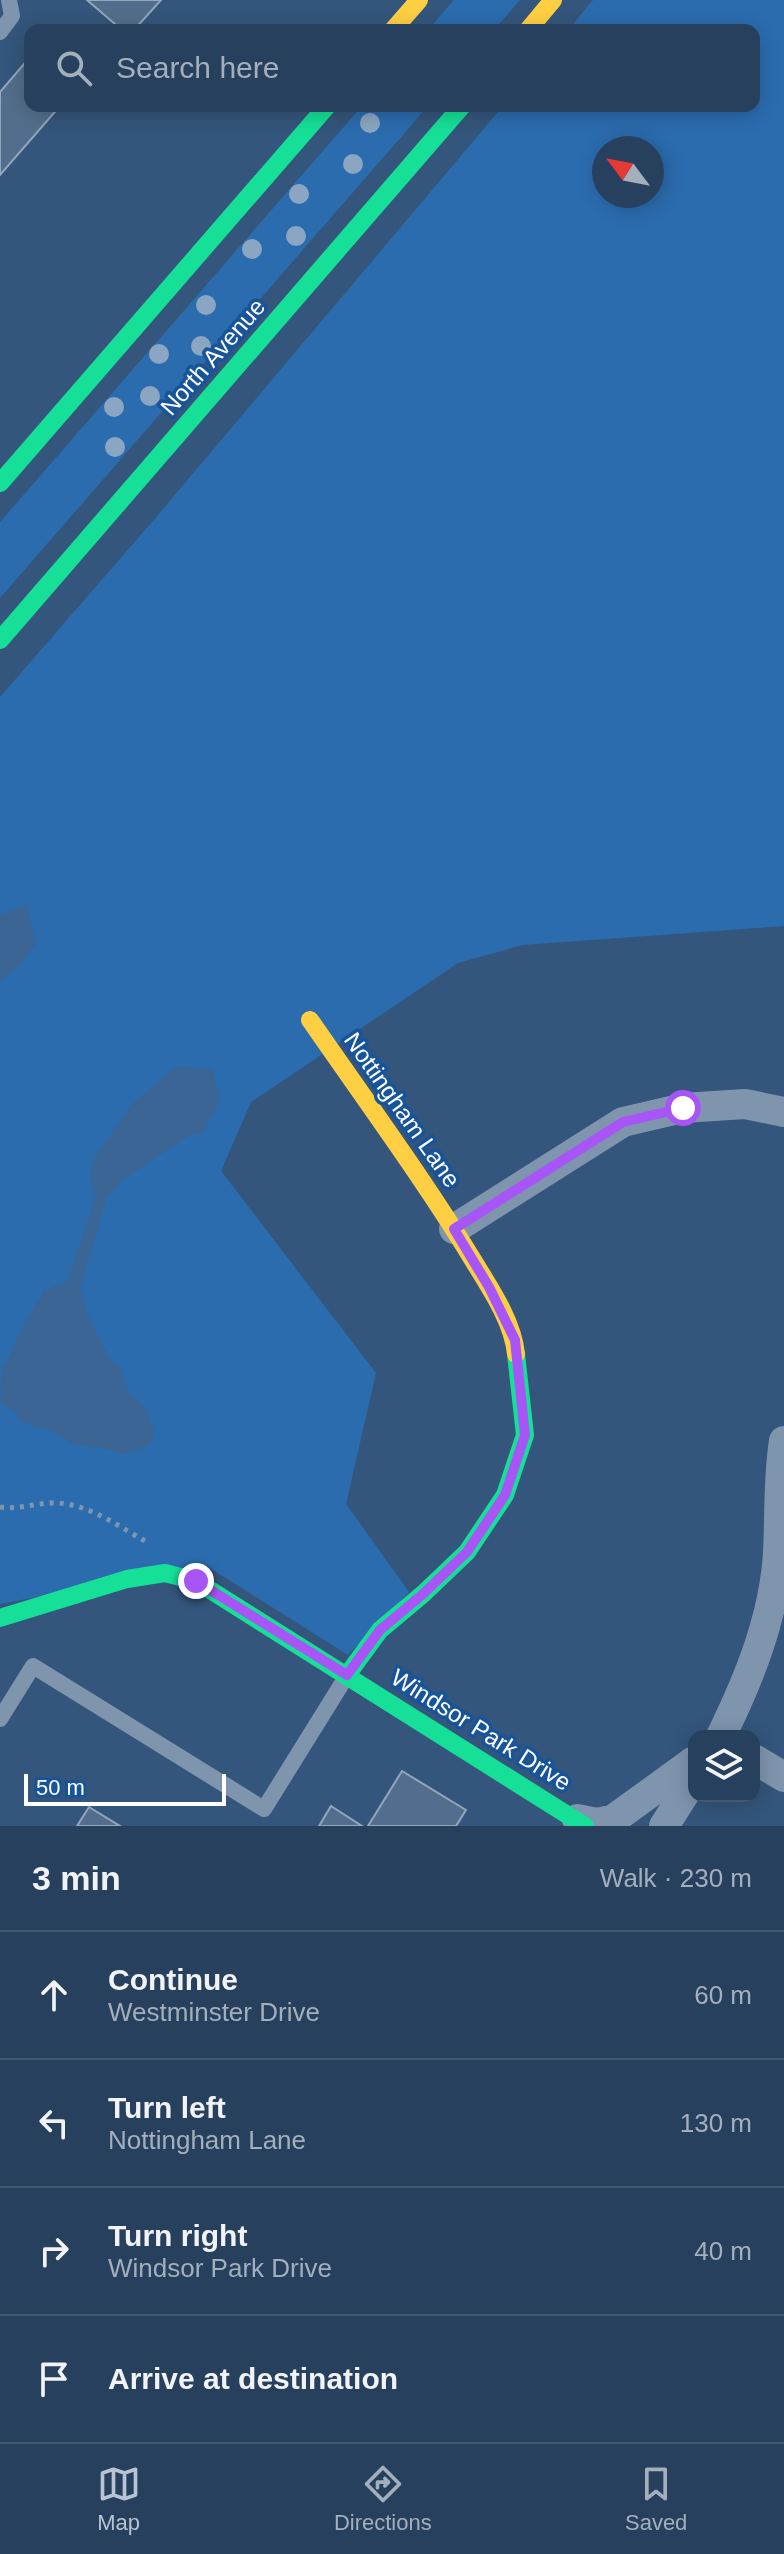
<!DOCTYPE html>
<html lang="en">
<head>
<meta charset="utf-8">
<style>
	body { margin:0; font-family:Arial,sans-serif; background:#334b66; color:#f1f3f6 }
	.controls { position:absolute; right:24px; bottom:24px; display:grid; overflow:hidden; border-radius:16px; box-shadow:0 4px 20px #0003 }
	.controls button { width:72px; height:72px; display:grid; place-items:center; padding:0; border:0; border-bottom:2px solid #435972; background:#27405d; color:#f1f3f6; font:40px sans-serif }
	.compass { position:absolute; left:592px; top:136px; width:72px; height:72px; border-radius:50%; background:#27405d; box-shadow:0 4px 20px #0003; rotate:302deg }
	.scale { position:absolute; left:24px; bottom:20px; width:202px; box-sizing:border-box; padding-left:8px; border:4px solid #fff; border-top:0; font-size:22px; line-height:28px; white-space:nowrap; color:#fff; -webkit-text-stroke:6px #175499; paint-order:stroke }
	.stop { position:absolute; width:24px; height:24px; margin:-18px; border:6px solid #a855f7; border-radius:50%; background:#fff }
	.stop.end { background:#a855f7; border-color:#fff; box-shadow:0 2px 8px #0008 }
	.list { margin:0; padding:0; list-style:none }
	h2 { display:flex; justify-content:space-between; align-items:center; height:104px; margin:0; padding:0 32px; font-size:34px }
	h2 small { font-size:26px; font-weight:400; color:#a4afbc }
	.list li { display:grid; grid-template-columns:52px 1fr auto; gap:24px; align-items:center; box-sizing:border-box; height:128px; padding:0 32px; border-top:2px solid #435972 }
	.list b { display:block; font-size:30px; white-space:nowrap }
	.list p { margin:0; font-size:26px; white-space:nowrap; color:#a4afbc }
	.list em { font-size:26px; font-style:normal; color:#a4afbc }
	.icon { flex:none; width:44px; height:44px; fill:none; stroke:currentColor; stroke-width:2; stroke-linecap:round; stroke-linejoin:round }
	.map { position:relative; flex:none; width:784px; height:1826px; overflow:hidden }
	.search { position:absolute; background:#27405d; box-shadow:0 4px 20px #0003; left:24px; right:24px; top:24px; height:88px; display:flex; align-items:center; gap:20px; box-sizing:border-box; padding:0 28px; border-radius:16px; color:#a4afbc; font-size:30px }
	.sheet { height:616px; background:#27405d }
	nav { display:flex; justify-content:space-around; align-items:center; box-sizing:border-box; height:112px; border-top:2px solid #435972; background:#27405d; font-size:22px; color:#a4afbc }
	nav a { display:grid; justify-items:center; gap:4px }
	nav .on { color:#b8c4d1 }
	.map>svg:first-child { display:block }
</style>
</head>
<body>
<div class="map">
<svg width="784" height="1826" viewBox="0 0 784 1826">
	<rect width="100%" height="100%" fill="#34567c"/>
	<path fill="#2b6caf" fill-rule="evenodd" d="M454,0H520L494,30H428Z
		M593,0H784V926L522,945L458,963L251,1102L221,1171L376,1373L346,1504L409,1592L348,1655L205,1565L0,1604V697L152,522L503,106H754V30H568ZM604,148H652V196H604Z
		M362,106H428L0,598V522Z"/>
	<path fill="#3a6595" d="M27,904L36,944L19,966L0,982V915Z
		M176,1066L213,1069L219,1100L204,1132L189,1136L122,1180L106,1199L80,1289L90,1320L110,1359L120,1367L129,1394L147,1408L150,1423L155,1428L150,1445L121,1455L111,1450L75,1445L52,1432L18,1421L17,1414L0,1402L2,1366L7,1362L19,1334L44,1290L67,1282L96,1197L90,1179L93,1161L130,1106Z"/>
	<path fill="#536e8c" stroke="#93a6bb" stroke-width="2" d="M87,0H161L134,30H122Z
		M30,57V106H60L0,175V92Z
		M402,1771L466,1810L456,1826H368Z
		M331,1806L362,1826H319Z
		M89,1807L120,1826H77Z"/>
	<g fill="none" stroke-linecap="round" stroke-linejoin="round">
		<path stroke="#7f95ae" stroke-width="5" stroke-dasharray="4 6" stroke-linecap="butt" d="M0,1507C19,1510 38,1502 58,1503C90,1505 118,1526 145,1541"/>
		<path stroke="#7f95ae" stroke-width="16" d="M0,32L12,16L9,0
			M0,1719L33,1666L264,1809L346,1677"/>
		<path stroke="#7f95ae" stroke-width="30" d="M454,1229L623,1122L683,1108L745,1104L784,1112
			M721,1736C749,1679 774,1618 778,1553C780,1515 778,1478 784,1441
			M754,1759L784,1777
			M577,1819L597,1823L614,1819L694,1761
			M664,1826L694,1779"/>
		<path stroke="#16e098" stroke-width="18" d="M0,483L327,106
			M0,640L462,106
			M0,1618L127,1579L165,1573L196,1581L585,1826
			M347,1675L380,1630L423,1594L467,1552L505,1495L525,1435L516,1354"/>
		<path stroke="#ffcf43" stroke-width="18" d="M393,30L419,0
			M528,30L553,0
			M310,1020C366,1101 425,1181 476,1265C492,1291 513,1323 516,1354"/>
	</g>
	<g fill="#8ba6c2">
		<circle cx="370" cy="123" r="10"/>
		<circle cx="353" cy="164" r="10"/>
		<circle cx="299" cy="194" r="10"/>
		<circle cx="296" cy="236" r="10"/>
		<circle cx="252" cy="249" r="10"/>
		<circle cx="206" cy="305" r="10"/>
		<circle cx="201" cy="346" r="10"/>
		<circle cx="159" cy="354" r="10"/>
		<circle cx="150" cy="396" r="10"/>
		<circle cx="114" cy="407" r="10"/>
		<circle cx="115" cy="447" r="10"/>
	</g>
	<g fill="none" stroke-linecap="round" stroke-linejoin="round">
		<path stroke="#a855f7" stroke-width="10" d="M196,1581L347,1675L380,1630L423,1594L467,1552L505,1495L525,1435L515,1340L489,1287L454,1229L623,1122L683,1108"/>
	</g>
	<g text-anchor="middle" stroke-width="7" stroke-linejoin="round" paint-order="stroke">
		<g font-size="24" fill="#fff" stroke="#175499">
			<text transform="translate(213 357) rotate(-49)" y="8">North Avenue</text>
			<text transform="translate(402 1110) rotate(55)" y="8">Nottingham Lane</text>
			<text transform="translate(481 1730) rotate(32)" y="8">Windsor Park Drive</text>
		</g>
	</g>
</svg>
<div class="controls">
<button><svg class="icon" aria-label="layers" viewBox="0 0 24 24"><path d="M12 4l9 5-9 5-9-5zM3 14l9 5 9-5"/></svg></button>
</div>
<svg class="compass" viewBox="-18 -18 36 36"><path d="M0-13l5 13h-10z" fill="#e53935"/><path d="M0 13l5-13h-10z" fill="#a4afbc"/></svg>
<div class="scale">50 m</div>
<div class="stop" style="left:683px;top:1108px"></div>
<div class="stop end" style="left:196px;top:1581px"></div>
<div class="search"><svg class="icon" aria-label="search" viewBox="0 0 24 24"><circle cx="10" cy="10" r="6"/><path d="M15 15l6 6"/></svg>Search here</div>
</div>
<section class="sheet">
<h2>3 min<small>Walk · 230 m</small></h2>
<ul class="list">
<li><svg class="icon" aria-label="ahead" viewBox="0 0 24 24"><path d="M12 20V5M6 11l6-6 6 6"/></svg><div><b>Continue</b><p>Westminster Drive</p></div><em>60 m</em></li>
<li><svg class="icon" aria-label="left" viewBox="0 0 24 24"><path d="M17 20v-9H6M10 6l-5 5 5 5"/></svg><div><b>Turn left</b><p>Nottingham Lane</p></div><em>130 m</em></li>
<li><svg class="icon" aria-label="right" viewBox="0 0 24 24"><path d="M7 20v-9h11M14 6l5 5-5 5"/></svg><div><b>Turn right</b><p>Windsor Park Drive</p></div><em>40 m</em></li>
<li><svg class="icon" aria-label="arrive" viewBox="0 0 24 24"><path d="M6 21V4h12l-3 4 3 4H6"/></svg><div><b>Arrive at destination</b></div></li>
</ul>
</section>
<nav>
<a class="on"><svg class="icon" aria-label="map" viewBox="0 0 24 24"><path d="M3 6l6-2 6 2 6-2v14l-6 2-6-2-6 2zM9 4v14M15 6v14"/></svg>Map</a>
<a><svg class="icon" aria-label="directions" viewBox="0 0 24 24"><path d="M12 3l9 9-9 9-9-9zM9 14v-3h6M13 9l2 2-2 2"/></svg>Directions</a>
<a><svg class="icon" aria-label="saved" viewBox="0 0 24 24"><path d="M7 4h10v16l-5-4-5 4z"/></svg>Saved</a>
</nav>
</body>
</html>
